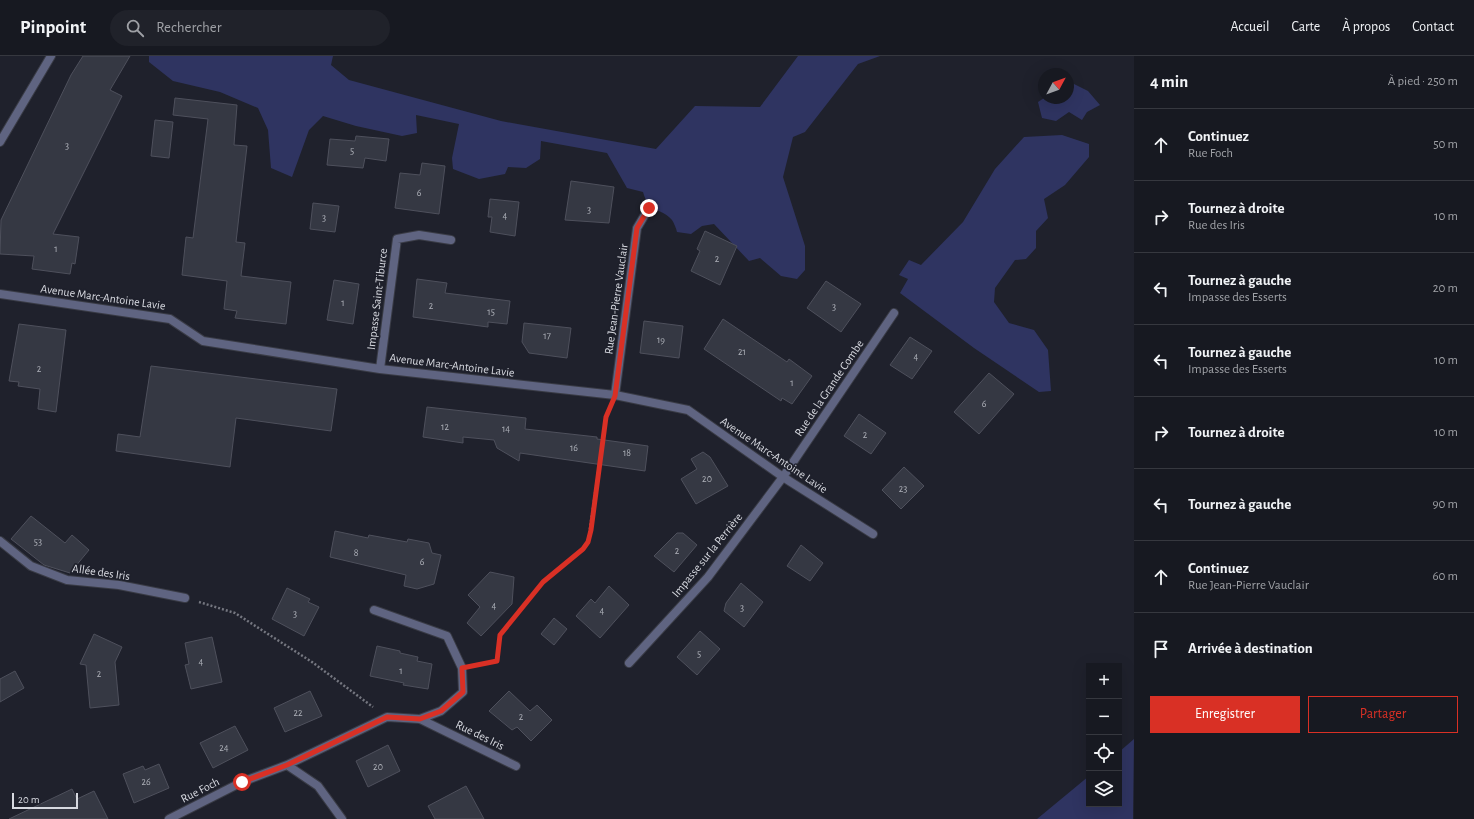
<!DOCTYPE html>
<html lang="fr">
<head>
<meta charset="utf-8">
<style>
	body { margin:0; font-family:"Alegreya Sans",sans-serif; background:#20222a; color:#f1f3f6 }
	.controls { position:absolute; right:12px; bottom:12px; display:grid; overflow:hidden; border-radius:0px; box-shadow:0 4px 16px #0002 }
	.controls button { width:36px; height:36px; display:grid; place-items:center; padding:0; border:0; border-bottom:1px solid #36383f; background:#171921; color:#f1f3f6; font:20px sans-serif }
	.compass { position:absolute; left:1038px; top:12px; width:36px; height:36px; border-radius:50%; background:#171921; box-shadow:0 4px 16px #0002; rotate:49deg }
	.scale { position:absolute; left:12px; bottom:10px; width:66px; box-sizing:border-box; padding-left:4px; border:2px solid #d7d9e0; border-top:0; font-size:11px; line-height:14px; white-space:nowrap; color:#d7d9e0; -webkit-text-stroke:3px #1f212c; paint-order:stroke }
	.stop { position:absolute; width:12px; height:12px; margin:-9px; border:3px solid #d93025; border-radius:50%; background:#fff }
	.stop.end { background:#d93025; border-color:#fff; box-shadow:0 1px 4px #0008 }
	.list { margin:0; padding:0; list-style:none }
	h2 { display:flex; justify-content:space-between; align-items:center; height:52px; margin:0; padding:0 16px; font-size:17px }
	h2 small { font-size:13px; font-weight:400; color:#9ea0a5 }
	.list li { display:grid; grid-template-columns:26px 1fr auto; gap:12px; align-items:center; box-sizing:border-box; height:72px; padding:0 16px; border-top:1px solid #36383f }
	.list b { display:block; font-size:15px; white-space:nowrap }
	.list p { margin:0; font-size:13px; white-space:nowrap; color:#9ea0a5 }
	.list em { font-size:13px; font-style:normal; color:#9ea0a5 }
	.actions { display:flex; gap:8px; padding:12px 16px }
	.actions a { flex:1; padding:9px 0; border:1px solid #d93025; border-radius:0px; text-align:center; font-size:14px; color:#d93025 }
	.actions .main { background:#d93025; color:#fff }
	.icon { flex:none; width:22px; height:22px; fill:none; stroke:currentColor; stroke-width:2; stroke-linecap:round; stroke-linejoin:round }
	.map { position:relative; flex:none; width:1134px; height:763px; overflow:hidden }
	header { display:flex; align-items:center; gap:24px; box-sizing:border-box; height:56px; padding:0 20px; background:#171921; border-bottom:1px solid #36383f }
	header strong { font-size:19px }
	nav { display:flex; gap:22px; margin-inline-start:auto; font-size:14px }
	.search { width:280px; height:36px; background:#20222a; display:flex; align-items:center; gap:10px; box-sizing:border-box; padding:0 14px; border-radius:22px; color:#9ea0a5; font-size:15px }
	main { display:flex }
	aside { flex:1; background:#171921 }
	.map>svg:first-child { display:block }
</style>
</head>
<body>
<header>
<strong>Pinpoint</strong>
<div class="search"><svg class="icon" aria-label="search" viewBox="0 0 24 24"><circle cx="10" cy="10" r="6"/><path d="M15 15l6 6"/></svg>Rechercher</div>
<nav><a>Accueil</a><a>Carte</a><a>À propos</a><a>Contact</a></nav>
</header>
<main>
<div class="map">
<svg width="1134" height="763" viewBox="0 0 1134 763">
	<rect width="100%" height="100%" fill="#1f212c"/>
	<path fill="#2f3461" d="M149,0H333L331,9L349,24L501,65L656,93L695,50L760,51L798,0H880L858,8L805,76L793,81L783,121L805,190V214L797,223L781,220L760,202L749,205L714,168L702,170L691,178L677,176C676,172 674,167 672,164C661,151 649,158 643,136L627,132L607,97L541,85L540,103L526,112L508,111L505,118L479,123L453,113L452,102L459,68L416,59L417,77L402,80L356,70L323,60L309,74L292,121L271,112L268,74L258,52L220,36L173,25L149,6Z
		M1072,27L1088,35L1100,49L1087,56L1082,64L1069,56L1056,65L1042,62L1038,46L1044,42H1068V28Z
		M1062,79L1089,88V101L1065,129L1044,143L1048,162L1036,175V192L1026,203L1015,204L995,232L994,246L1009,267L1034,274L1048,294L1051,335L1039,336L974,292L900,237L908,223L899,219L909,204L921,209L963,166L995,113L1024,81Z
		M1134,683L1133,763H1037L1089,720V748H1119V696Z"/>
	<path fill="#353843" stroke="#4e505c" d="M83,0H130L110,34L122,40L53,178L79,181L75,208L72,207L70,218L32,213L34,200L0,198L1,164L71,19Z
		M175,42L237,49L234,89L247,90L236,186L245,187L241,220L291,226L286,268L235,262L237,255L224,253L227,225L182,219L186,181L193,182L208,63L173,59Z
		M155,64L173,66L169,102L151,100Z
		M356,80L389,83L386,105L365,102L363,112L327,109L330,83L355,85Z
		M422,107L445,110L439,158L395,152L400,117L420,119Z
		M571,125L614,131L609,167L565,164Z
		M490,143L519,146L515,180L490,176L492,161H488Z
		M313,147L339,150L335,176L310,173Z
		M705,175L737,190L720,229L691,215L700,195L697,193Z
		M417,223L447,227L445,237L510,245L507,268L488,266V271L413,261Z
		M334,224L359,228L353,268L327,264Z
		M826,225L861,248L841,276L807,252Z
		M723,263L787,306L789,303L812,320L792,348L782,342L781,345L704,293Z
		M644,265L683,270L679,302L640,297Z
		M524,267L571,272L567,302L529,297L522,286Z
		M19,268L66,274L56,356L38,353L40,333L18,330L19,326L9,325Z
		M910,281L932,295L912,323L890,309Z
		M151,310L337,333L331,375L236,362L230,411L116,395L118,378L140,381Z
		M989,317L1014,338L979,378L954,356Z
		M427,351L526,362L525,373L597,381V383L648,390L645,415L520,397L519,405L497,392L494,384L463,381V387L423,381Z
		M859,358L886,377L871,398L844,380Z
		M703,396L710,401L728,430L696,448L681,423L697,413L691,403Z
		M904,411L924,430L901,453L882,434Z
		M31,460L65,487L72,479L89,494L70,517L44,509L11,483Z
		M335,475L368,482L369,479L407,486L408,483L429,487L432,497L441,499L434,528L417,533L404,530L406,519L330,501Z
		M677,477H683L697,489L674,516L654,500Z
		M801,489L823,507L810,525L787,510Z
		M490,516L514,521L512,548L481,580L467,567L480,551L468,539Z
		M741,527L763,546L744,571L724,555L726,547Z
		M609,530L629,549L600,582L576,560L591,543L595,547Z
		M287,532L310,543L308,546L319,551L304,580L272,563Z
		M554,562L567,573L554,589L541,578Z
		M700,575L720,593L697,619L677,601Z
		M94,578L122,591L115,606L119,649L90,652L86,609L80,608Z
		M212,581L222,626L191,633L185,609L189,608L185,587Z
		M377,590L400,595V597L418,601L417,605L432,608L428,633L403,629L404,627L370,620Z
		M15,615L24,632L0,646V623Z
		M310,635L322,660L285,676L274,652Z
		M509,635L530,655L537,649L552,664L531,685L517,671L512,674L489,655Z
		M235,670L248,694L213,712L200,687Z
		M388,689L400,715L368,731L356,705Z
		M159,708L169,732L134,747L123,718L143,710L145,714Z
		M466,730L484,763H435L428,750Z
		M72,733L77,743L94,735L108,763H9Z"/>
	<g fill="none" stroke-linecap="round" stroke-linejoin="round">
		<defs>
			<path id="minor" d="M0,238L170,263L203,285L380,313L615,339L688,354L783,421L873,478
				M380,313L397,183L419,179L451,184
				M615,339L637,172L649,152
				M0,485L31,510L67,524L119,529L185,542
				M374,554L447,580L462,612L463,636L441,655L420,663
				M629,607L708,521L783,421L894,257
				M169,763L242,726L287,709
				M342,763L318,730L287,709L387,661L420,663L516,710"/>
			<path id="tertiary" d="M0,86L51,0"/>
		</defs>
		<use href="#minor" stroke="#393b45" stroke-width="10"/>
		<use href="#tertiary" stroke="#393b45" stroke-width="10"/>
		<path stroke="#757780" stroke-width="2.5" stroke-dasharray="2 2" stroke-linecap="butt" d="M199,546L235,557L312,606L373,651
			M477,609L497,605L500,579L543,526L583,493L588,486L606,361L610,353"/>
		<use href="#minor" stroke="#5f6481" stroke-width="8"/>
		<use href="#tertiary" stroke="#5f6481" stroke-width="8"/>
	</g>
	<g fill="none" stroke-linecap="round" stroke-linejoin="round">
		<path stroke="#d93025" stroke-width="5" d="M242,726L287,709L387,661L420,663L441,655L463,636L462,612L497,605L500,579L543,526L583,493L588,486L591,474L606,361L615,340L637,172L649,152"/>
	</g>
	<g text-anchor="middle" stroke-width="3.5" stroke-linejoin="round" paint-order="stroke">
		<g font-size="10" fill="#aeb1b9">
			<text x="67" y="93">3</text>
			<text x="352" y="98">5</text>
			<text x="419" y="140">6</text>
			<text x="589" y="157">3</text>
			<text x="505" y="163">4</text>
			<text x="324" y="165">3</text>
			<text x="56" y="196">1</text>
			<text x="717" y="206">2</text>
			<text x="343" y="250">1</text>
			<text x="431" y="253">2</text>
			<text x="834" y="254">3</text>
			<text x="491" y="259">15</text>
			<text x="547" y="283">17</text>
			<text x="661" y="287">19</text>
			<text x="742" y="299">21</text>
			<text x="916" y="304">4</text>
			<text x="39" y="316">2</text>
			<text x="792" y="330">1</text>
			<text x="984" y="351">6</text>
			<text x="445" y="374">12</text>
			<text x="506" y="376">14</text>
			<text x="865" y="382">2</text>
			<text x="574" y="395">16</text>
			<text x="627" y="400">18</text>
			<text x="707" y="426">20</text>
			<text x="903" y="436">23</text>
			<text x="38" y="489">53</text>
			<text x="677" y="498">2</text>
			<text x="356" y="500">8</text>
			<text x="422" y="509">6</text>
			<text x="494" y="553">4</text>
			<text x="742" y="555">3</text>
			<text x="602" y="558">4</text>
			<text x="295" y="561">3</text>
			<text x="699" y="601">5</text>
			<text x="201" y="609">4</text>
			<text x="401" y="618">1</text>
			<text x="99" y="621">2</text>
			<text x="298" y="660">22</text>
			<text x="521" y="664">2</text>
			<text x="224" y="695">24</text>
			<text x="378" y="714">20</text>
			<text x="146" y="729">26</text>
		</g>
		<g font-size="12" fill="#d7d9e0" stroke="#1f212c">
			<text transform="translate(103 241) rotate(8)" y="4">Avenue Marc-Antoine Lavie</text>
			<text transform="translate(377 243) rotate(-83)" y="4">Impasse Saint-Tiburce</text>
			<text transform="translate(616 243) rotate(-82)" y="4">Rue Jean-Pierre Vauclair</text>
			<text transform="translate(452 309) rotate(7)" y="4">Avenue Marc-Antoine Lavie</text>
			<text transform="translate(829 332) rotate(-56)" y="4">Rue de la Grande Combe</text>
			<text transform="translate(774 399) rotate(34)" y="4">Avenue Marc-Antoine Lavie</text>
			<text transform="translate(707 499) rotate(-51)" y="4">Impasse sur la Perrière</text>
			<text transform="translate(101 516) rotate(8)" y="4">Allée des Iris</text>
			<text transform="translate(480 679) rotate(26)" y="4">Rue des Iris</text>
			<text transform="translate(200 734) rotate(-27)" y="4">Rue Foch</text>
		</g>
	</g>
</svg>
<div class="controls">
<button>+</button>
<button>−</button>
<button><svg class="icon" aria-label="locate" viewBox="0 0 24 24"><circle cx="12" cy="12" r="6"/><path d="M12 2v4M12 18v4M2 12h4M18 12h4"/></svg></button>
<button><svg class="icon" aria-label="layers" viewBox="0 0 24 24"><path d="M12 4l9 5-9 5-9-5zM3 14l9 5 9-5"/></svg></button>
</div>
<svg class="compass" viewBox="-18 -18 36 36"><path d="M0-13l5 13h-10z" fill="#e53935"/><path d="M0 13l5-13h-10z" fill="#9ea0a5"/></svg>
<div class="scale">20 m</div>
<div class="stop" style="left:242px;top:726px"></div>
<div class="stop end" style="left:649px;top:152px"></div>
</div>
<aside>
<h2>4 min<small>À pied · 250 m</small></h2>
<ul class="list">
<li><svg class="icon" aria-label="ahead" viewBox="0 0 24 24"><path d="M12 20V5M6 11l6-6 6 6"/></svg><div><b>Continuez</b><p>Rue Foch</p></div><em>50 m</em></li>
<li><svg class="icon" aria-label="right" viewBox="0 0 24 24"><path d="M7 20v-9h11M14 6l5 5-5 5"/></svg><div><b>Tournez à droite</b><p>Rue des Iris</p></div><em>10 m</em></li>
<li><svg class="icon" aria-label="left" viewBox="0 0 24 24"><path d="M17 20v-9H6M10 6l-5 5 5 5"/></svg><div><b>Tournez à gauche</b><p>Impasse des Esserts</p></div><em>20 m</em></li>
<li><svg class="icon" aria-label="left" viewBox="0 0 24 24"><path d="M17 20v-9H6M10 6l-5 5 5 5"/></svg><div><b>Tournez à gauche</b><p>Impasse des Esserts</p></div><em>10 m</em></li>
<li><svg class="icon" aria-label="right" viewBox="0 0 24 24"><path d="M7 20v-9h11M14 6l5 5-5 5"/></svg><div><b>Tournez à droite</b></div><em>10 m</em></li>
<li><svg class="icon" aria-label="left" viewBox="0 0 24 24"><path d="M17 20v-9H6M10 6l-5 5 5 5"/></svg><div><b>Tournez à gauche</b></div><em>90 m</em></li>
<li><svg class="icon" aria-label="ahead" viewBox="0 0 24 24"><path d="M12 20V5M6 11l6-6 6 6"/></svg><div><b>Continuez</b><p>Rue Jean-Pierre Vauclair</p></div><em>60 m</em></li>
<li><svg class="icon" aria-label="arrive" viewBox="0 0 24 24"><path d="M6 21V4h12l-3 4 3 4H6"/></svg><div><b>Arrivée à destination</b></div></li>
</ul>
<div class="actions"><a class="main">Enregistrer</a><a>Partager</a></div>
</aside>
</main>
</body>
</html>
